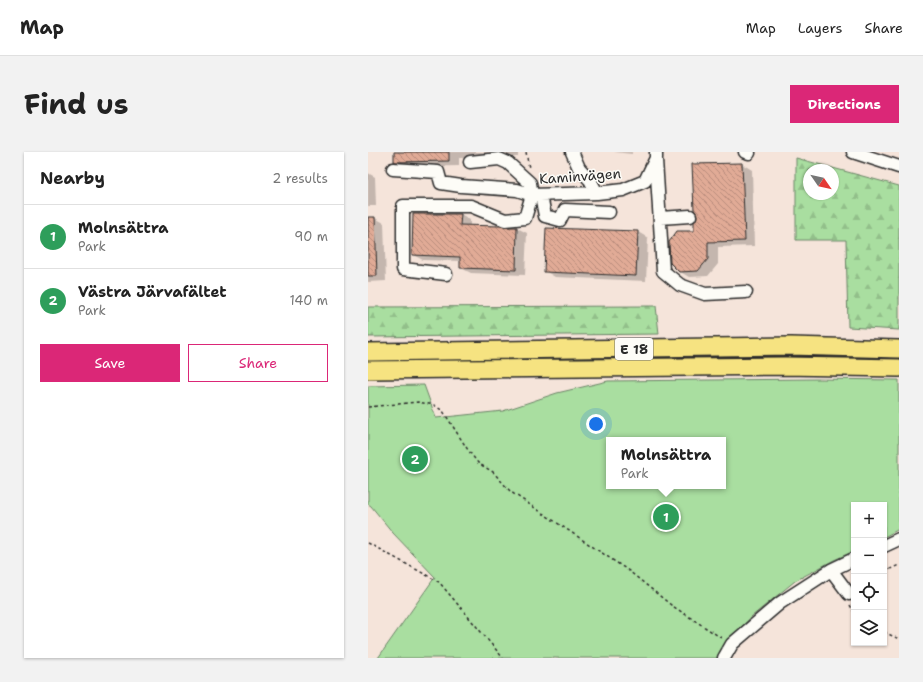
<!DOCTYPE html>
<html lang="en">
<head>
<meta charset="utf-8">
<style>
	body { margin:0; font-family:"Shantell Sans",sans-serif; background:#f2f2f2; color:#222 }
	.controls { position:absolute; right:12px; bottom:12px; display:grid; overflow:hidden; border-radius:0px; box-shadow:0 1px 3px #0004 }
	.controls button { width:36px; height:36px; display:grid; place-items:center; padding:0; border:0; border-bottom:1px solid #e0e0e0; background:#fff; color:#222; font:20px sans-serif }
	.compass { position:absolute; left:435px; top:12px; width:36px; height:36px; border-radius:50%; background:#fff; box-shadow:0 1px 3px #0004; rotate:124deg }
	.you { position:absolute; left:228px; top:272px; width:14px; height:14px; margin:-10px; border:3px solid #fff; border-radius:50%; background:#1a73e8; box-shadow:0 0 0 6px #1a73e833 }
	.badge { display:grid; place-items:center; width:26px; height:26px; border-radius:50%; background:#db2777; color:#fff; font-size:13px; font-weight:700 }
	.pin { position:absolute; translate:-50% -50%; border:2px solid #fff; box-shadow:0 1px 4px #0006 }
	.popup { position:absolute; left:238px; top:285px; width:120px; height:52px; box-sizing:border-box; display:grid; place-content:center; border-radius:0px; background:#fff; filter:drop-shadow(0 1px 3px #0005); font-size:13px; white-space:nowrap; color:#767676 }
	.popup b { font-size:15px; color:#222 }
	.popup::after { content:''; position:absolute; left:50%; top:100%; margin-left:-8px; border:8px solid transparent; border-top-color:#fff }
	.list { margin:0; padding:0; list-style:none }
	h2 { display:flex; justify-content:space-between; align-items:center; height:52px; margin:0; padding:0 16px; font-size:17px }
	h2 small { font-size:13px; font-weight:400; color:#767676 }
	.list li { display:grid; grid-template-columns:26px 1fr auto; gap:12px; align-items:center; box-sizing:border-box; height:64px; padding:0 16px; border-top:1px solid #e0e0e0 }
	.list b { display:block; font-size:15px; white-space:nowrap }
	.list p { margin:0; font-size:13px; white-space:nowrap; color:#767676 }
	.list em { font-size:13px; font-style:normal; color:#767676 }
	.actions { display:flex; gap:8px; padding:12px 16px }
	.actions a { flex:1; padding:9px 0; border:1px solid #db2777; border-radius:0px; text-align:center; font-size:14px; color:#db2777 }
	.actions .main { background:#db2777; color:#fff }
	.icon { flex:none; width:22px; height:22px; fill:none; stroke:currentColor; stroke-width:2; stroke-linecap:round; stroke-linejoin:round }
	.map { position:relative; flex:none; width:531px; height:506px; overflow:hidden; border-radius:0px }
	header { display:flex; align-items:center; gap:24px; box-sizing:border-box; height:56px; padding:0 20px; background:#fff; border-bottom:1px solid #e0e0e0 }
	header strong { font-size:19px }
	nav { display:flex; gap:22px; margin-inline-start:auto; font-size:14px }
	.intro { display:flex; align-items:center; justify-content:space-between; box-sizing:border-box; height:96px; padding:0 24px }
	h1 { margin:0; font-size:28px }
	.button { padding:10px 18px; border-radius:0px; background:#db2777; color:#fff; font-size:14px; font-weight:700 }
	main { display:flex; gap:24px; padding:0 24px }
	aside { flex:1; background:#fff; border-radius:0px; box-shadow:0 1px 3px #0004 }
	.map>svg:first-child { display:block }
</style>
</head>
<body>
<header>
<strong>Map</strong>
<nav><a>Map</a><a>Layers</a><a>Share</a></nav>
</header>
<div class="intro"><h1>Find us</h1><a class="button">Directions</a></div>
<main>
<aside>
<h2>Nearby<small>2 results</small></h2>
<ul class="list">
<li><span class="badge" style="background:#2e9e5b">1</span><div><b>Molnsättra</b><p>Park</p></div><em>90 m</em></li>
<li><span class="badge" style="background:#2e9e5b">2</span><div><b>Västra Järvafältet</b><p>Park</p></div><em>140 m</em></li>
</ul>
<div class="actions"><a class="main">Save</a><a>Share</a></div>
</aside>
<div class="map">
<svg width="531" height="506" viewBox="0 0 531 506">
	<defs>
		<pattern id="forest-firs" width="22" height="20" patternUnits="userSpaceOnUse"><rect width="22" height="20" fill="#a9dea0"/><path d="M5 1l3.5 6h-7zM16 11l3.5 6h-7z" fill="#92bf8a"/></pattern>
		<pattern id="building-back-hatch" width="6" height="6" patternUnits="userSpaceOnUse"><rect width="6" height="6" fill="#e1ab96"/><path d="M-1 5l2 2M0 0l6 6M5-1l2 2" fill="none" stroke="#b78b7b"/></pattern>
	</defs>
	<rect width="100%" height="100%" fill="#f5e4da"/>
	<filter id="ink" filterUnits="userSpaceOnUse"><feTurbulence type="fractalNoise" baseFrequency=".025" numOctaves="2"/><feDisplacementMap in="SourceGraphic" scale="8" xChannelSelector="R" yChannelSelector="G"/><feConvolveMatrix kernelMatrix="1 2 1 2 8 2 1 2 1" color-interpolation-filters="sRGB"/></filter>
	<g filter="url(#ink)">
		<path fill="url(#forest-firs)" stroke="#6a8466" fill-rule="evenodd" d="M428,6L531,34V178L480,175L478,88H428ZM441,18H465V42H441Z
			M288,154L291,182L0,185V155Z"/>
		<path fill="#a9dea0" stroke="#6a8466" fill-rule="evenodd" d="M448,227L531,228V377L516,385V353H486V399L466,408L427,429L383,465L369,480L350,506H10L67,425L25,381L3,354L0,352V234L56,233L68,266L135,259L189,241L240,229ZM241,288H355V334H241Z"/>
		<path fill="#0003" d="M27,0H150V5L91,6V14L37,15L27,9Z
			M246,0H264V2Z
			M374,12L384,18L386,94L350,95V112L340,124L321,125L311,119L327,80L331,64L325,13Z
			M0,21L7,25L8,54H0Z
			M93,62L102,68V74L149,76L159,81L157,123L103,121L93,116V109L55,108L45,103Z
			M0,66H7L16,71L18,129L0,130Z
			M270,80L280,86L278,129L187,125L177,119Z"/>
		<path fill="url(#building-back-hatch)" stroke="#2b2b2b" d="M26,0H81V9L26,10Z
			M374,11L377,89L340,90V107L330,119L311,120L302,111L301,90L309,79H326V70L329,64L326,58L324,12Z
			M45,62H93L92,73L132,74L137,75H149L148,118L92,116V105L44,103Z
			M0,65H7L9,124H0Z
			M178,76L270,79L268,124L176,120Z"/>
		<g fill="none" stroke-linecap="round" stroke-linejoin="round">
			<defs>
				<path id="minor" d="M204,0L211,16L222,28L229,41
					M377,0L381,1
					M485,0L531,15
					M288,8L295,119L312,133L337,142L378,140
					M25,17L70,20L73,31L93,34L149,38L164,43L229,41L255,38L277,29L288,6V0
					M173,43L177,64L192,68L197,58L241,60
					M292,66L322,64
					M78,122L35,117V54H103L137,68L157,66L164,43L162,31L140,11L131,7L102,10
					M516,394L531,387
					M463,418L481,442
					M356,506L364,492L412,451L463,418L486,407"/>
				<path id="highway" d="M0,200L423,194L531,197
					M0,218L417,214L531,216"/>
			</defs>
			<use href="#minor" stroke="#2b2b2b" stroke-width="15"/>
			<use href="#highway" stroke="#2b2b2b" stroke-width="20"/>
			<path stroke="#2b2b2b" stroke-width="1.5" stroke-dasharray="3 3" stroke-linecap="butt" d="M158,0L161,16
				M0,255L50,250L66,253L75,259L100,298L110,311L125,320L143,340L261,419L303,453L355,487
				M0,391L71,430L135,506
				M516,420L531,413
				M482,453L486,460
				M516,480L531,487"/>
			<use href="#minor" stroke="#fdfcf7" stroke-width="12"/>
			<use href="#highway" stroke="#f6e381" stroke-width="17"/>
		</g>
	</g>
	<g text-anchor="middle" stroke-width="3" stroke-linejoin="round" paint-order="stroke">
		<rect fill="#fdfcf7" stroke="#6a6a68" stroke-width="1" x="247" y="186" width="38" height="22" rx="3"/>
		<g font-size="13" font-weight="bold" fill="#2b2b2b">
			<text x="266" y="202">E 18</text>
		</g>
		<g font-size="14" fill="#2b2b2b" stroke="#fdfcf7">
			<text transform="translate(212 24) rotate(-4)" y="5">Kaminvägen</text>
		</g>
	</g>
</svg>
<div class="controls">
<button>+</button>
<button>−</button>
<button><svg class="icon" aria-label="locate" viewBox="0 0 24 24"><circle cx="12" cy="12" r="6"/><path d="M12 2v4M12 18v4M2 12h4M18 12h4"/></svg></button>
<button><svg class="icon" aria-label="layers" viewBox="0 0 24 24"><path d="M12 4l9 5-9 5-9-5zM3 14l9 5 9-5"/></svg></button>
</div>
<svg class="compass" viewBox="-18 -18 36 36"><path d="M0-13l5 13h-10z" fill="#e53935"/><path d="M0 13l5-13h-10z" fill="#767676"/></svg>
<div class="you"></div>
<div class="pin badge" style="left:298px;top:365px;background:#2e9e5b">1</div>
<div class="popup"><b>Molnsättra</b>Park</div>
<div class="pin badge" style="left:47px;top:307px;background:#2e9e5b">2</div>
</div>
</main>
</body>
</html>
